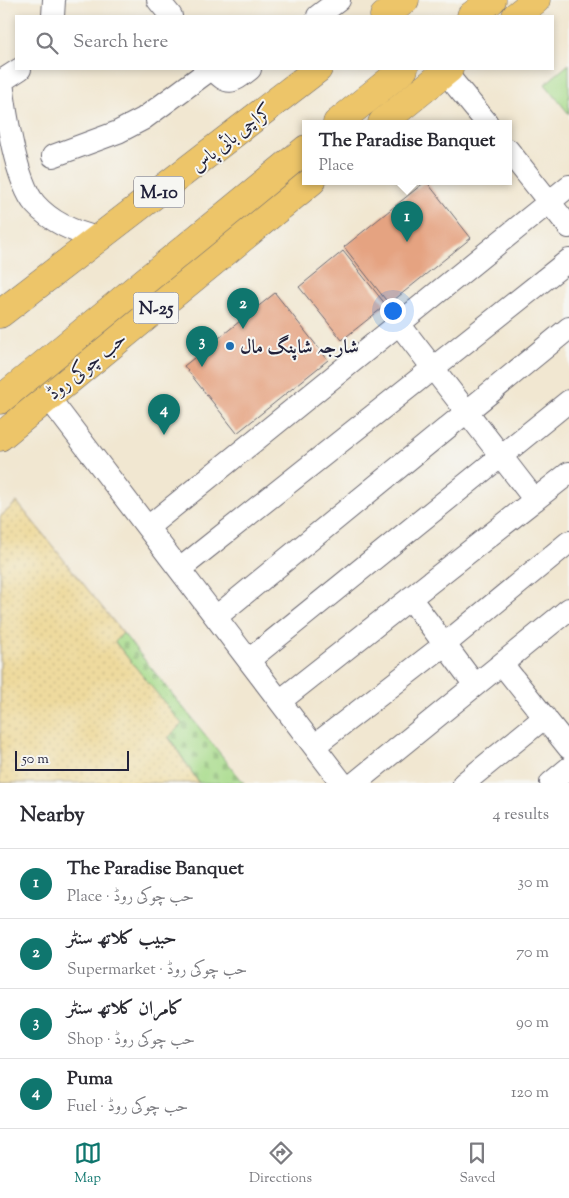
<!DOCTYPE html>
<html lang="en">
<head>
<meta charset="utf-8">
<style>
	body { margin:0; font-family:"Sorts Mill Goudy",Amiri,serif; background:#f2f2f3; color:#2b2b33 }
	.scale { position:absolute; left:15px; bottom:12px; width:114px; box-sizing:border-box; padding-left:5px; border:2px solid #22223b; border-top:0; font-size:14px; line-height:18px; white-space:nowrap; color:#22223b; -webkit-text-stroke:4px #f6f6f2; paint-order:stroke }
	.you { position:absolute; left:392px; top:310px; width:18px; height:18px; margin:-12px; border:4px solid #fff; border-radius:50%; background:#1a73e8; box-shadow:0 0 0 8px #1a73e833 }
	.badge { display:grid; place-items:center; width:32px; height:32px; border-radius:50%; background:#0f766e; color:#fff; font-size:16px; font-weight:700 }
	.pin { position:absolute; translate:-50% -41px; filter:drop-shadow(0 1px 2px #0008) }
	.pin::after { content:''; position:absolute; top:26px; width:18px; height:15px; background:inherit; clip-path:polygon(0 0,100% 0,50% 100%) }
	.popup { position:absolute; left:302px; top:120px; width:210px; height:65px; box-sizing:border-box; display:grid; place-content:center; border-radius:0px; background:#fff; filter:drop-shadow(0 1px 4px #0005); font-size:16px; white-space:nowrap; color:#7c7c81 }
	.popup b { font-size:19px; color:#2b2b33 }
	.popup::after { content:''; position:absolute; left:50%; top:100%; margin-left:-10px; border:10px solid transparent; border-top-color:#fff }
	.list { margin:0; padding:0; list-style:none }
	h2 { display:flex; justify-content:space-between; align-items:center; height:65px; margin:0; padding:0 20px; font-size:21px }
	h2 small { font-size:16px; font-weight:400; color:#7c7c81 }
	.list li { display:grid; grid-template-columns:32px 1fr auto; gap:15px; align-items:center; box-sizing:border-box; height:70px; padding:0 20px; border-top:1px solid #e1e1e2 }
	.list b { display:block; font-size:19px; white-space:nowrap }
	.list p { margin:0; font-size:16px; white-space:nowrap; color:#7c7c81 }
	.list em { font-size:16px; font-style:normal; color:#7c7c81 }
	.icon { flex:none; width:28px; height:28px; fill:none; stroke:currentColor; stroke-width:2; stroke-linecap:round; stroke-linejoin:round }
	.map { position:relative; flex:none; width:569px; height:783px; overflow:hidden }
	.search { position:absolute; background:#fff; box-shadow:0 2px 8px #0003; left:15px; right:15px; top:15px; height:55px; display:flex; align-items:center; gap:12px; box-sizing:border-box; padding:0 18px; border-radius:0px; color:#7c7c81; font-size:19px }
	.sheet { height:345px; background:#fff }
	nav { display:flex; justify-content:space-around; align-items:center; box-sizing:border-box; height:70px; border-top:1px solid #e1e1e2; background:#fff; font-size:14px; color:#7c7c81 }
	nav a { display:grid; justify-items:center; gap:2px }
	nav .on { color:#0f766e }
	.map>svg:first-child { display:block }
</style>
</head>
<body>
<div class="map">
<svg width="569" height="783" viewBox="0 0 569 783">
	<defs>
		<pattern id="sand-dots" width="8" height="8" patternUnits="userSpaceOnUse" patternTransform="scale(1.25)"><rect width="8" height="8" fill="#eeda9e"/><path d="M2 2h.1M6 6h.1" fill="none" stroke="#ccbb89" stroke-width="1.8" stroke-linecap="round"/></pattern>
		<pattern id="cemetery-stones" width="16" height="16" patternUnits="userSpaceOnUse" patternTransform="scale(1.25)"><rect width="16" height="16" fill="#a8db8b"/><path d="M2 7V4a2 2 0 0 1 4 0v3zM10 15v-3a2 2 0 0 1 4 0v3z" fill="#90bc79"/></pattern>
	</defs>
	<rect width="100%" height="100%" fill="#f6f6f2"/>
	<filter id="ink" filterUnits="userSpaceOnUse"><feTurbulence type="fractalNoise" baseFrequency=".02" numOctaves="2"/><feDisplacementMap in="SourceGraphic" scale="10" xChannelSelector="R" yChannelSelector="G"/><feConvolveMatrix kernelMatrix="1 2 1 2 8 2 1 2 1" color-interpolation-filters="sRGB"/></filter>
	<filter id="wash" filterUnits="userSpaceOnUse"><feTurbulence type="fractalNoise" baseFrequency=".0096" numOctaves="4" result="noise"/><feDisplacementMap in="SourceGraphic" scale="20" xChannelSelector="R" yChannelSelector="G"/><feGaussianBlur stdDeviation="1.12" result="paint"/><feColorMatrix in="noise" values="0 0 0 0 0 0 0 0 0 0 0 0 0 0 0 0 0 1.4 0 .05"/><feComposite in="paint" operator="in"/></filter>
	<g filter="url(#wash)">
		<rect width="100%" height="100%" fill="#f1e7d1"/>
		<path fill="#a8db8b" stroke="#657e63" d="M569,64V114L545,84Z"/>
		<path fill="url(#sand-dots)" stroke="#887e6c" d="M17,502L123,633L115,642L183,724L169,738L199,783H0V517Z"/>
		<path fill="url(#cemetery-stones)" stroke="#657e63" d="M123,633L244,783H199L169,737L182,724L115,642Z"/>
		<g id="blocks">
			<path fill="#e5a381" d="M426,181L471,238L389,304L344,247Z
				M343,251L386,305L342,340L299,287Z
				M275,293L328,360L237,433L184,366Z"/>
		</g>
	</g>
	<g filter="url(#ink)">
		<use href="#blocks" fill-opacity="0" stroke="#6a6770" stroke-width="1"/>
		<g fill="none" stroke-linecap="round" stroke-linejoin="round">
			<defs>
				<path id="minor" d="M158,0L171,16
					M53,16L54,0
					M318,16L339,0
					M213,69C229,87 233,82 250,69
					M445,72L487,123
					M2,81C5,111 16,182 35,204C51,222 76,233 99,238
					M0,82L20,69
					M508,150L569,227
					M53,156L118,132L143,119L211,69
					M399,324L535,500
					M48,397L342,783
					M148,527L569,186
					M180,569L569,260
					M410,598L475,685
					M216,617L569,328
					M249,660L569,401
					M502,664L569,748
					M280,701L569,473
					M314,746L444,645L569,542
					M355,783L569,609
					M464,783L545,717
					M551,783L569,768"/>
				<path id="highway" d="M384,16L405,0
					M471,16L492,0
					M516,16L536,0
					M337,123L404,69
					M382,123L449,69
					M0,314L318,69
					M0,400L306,149
					M0,437L312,181"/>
			</defs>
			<use href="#minor" stroke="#6a6770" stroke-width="24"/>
			<use href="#highway" stroke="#6a6770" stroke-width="29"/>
			<use href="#minor" stroke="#fff" stroke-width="22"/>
			<use href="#highway" stroke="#edc569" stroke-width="28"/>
		</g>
	</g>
	<circle fill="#1f6fb2" stroke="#f6f6f2" stroke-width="2" cx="230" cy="346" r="5"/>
	<g text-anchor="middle" stroke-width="4" stroke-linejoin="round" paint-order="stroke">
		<g fill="#f6f6f2" stroke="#626272" stroke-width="1">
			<rect x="134" y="176.5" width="50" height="31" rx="4"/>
			<rect x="133.5" y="292.5" width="45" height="31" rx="4"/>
		</g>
		<g font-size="18" font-weight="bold" fill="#22223b">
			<text x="159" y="198">M-10</text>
			<text x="156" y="314">N-25</text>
		</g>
		<g font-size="19" fill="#22223b" stroke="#f6f6f2">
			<text transform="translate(231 137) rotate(-38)" y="7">کراچی بائی پاس</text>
			<text transform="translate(86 365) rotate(-39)" y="7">حب چوکی روڈ</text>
		</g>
		<g font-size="19" font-weight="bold" fill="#22223b" stroke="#f6f6f2" text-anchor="start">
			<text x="240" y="353">شارجہ شاپنگ مال</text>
		</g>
	</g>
</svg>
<div class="scale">50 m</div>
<div class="you"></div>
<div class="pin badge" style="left:407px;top:242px">1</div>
<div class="popup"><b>The Paradise Banquet</b>Place</div>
<div class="pin badge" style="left:243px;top:329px">2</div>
<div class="pin badge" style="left:202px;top:367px">3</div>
<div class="pin badge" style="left:164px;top:435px">4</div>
<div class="search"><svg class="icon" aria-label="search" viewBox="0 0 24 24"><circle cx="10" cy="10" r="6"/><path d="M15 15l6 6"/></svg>Search here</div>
</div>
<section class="sheet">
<h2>Nearby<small>4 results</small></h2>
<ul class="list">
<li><span class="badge">1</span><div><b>The Paradise Banquet</b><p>Place · حب چوکی روڈ</p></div><em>30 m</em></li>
<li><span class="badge">2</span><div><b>حبیب کلاتھ سنٹر</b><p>Supermarket · حب چوکی روڈ</p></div><em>70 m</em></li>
<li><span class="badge">3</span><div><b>کامران کلاتھ سنٹر</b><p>Shop · حب چوکی روڈ</p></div><em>90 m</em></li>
<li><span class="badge">4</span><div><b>Puma</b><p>Fuel · حب چوکی روڈ</p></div><em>120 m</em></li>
</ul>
</section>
<nav>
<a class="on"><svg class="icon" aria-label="map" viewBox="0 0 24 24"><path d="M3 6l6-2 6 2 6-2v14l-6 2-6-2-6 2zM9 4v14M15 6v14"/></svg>Map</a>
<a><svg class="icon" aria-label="directions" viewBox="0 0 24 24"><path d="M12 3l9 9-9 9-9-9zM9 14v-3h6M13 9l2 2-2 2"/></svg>Directions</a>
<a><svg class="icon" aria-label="saved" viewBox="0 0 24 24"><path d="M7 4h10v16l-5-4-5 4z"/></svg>Saved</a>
</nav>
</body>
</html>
